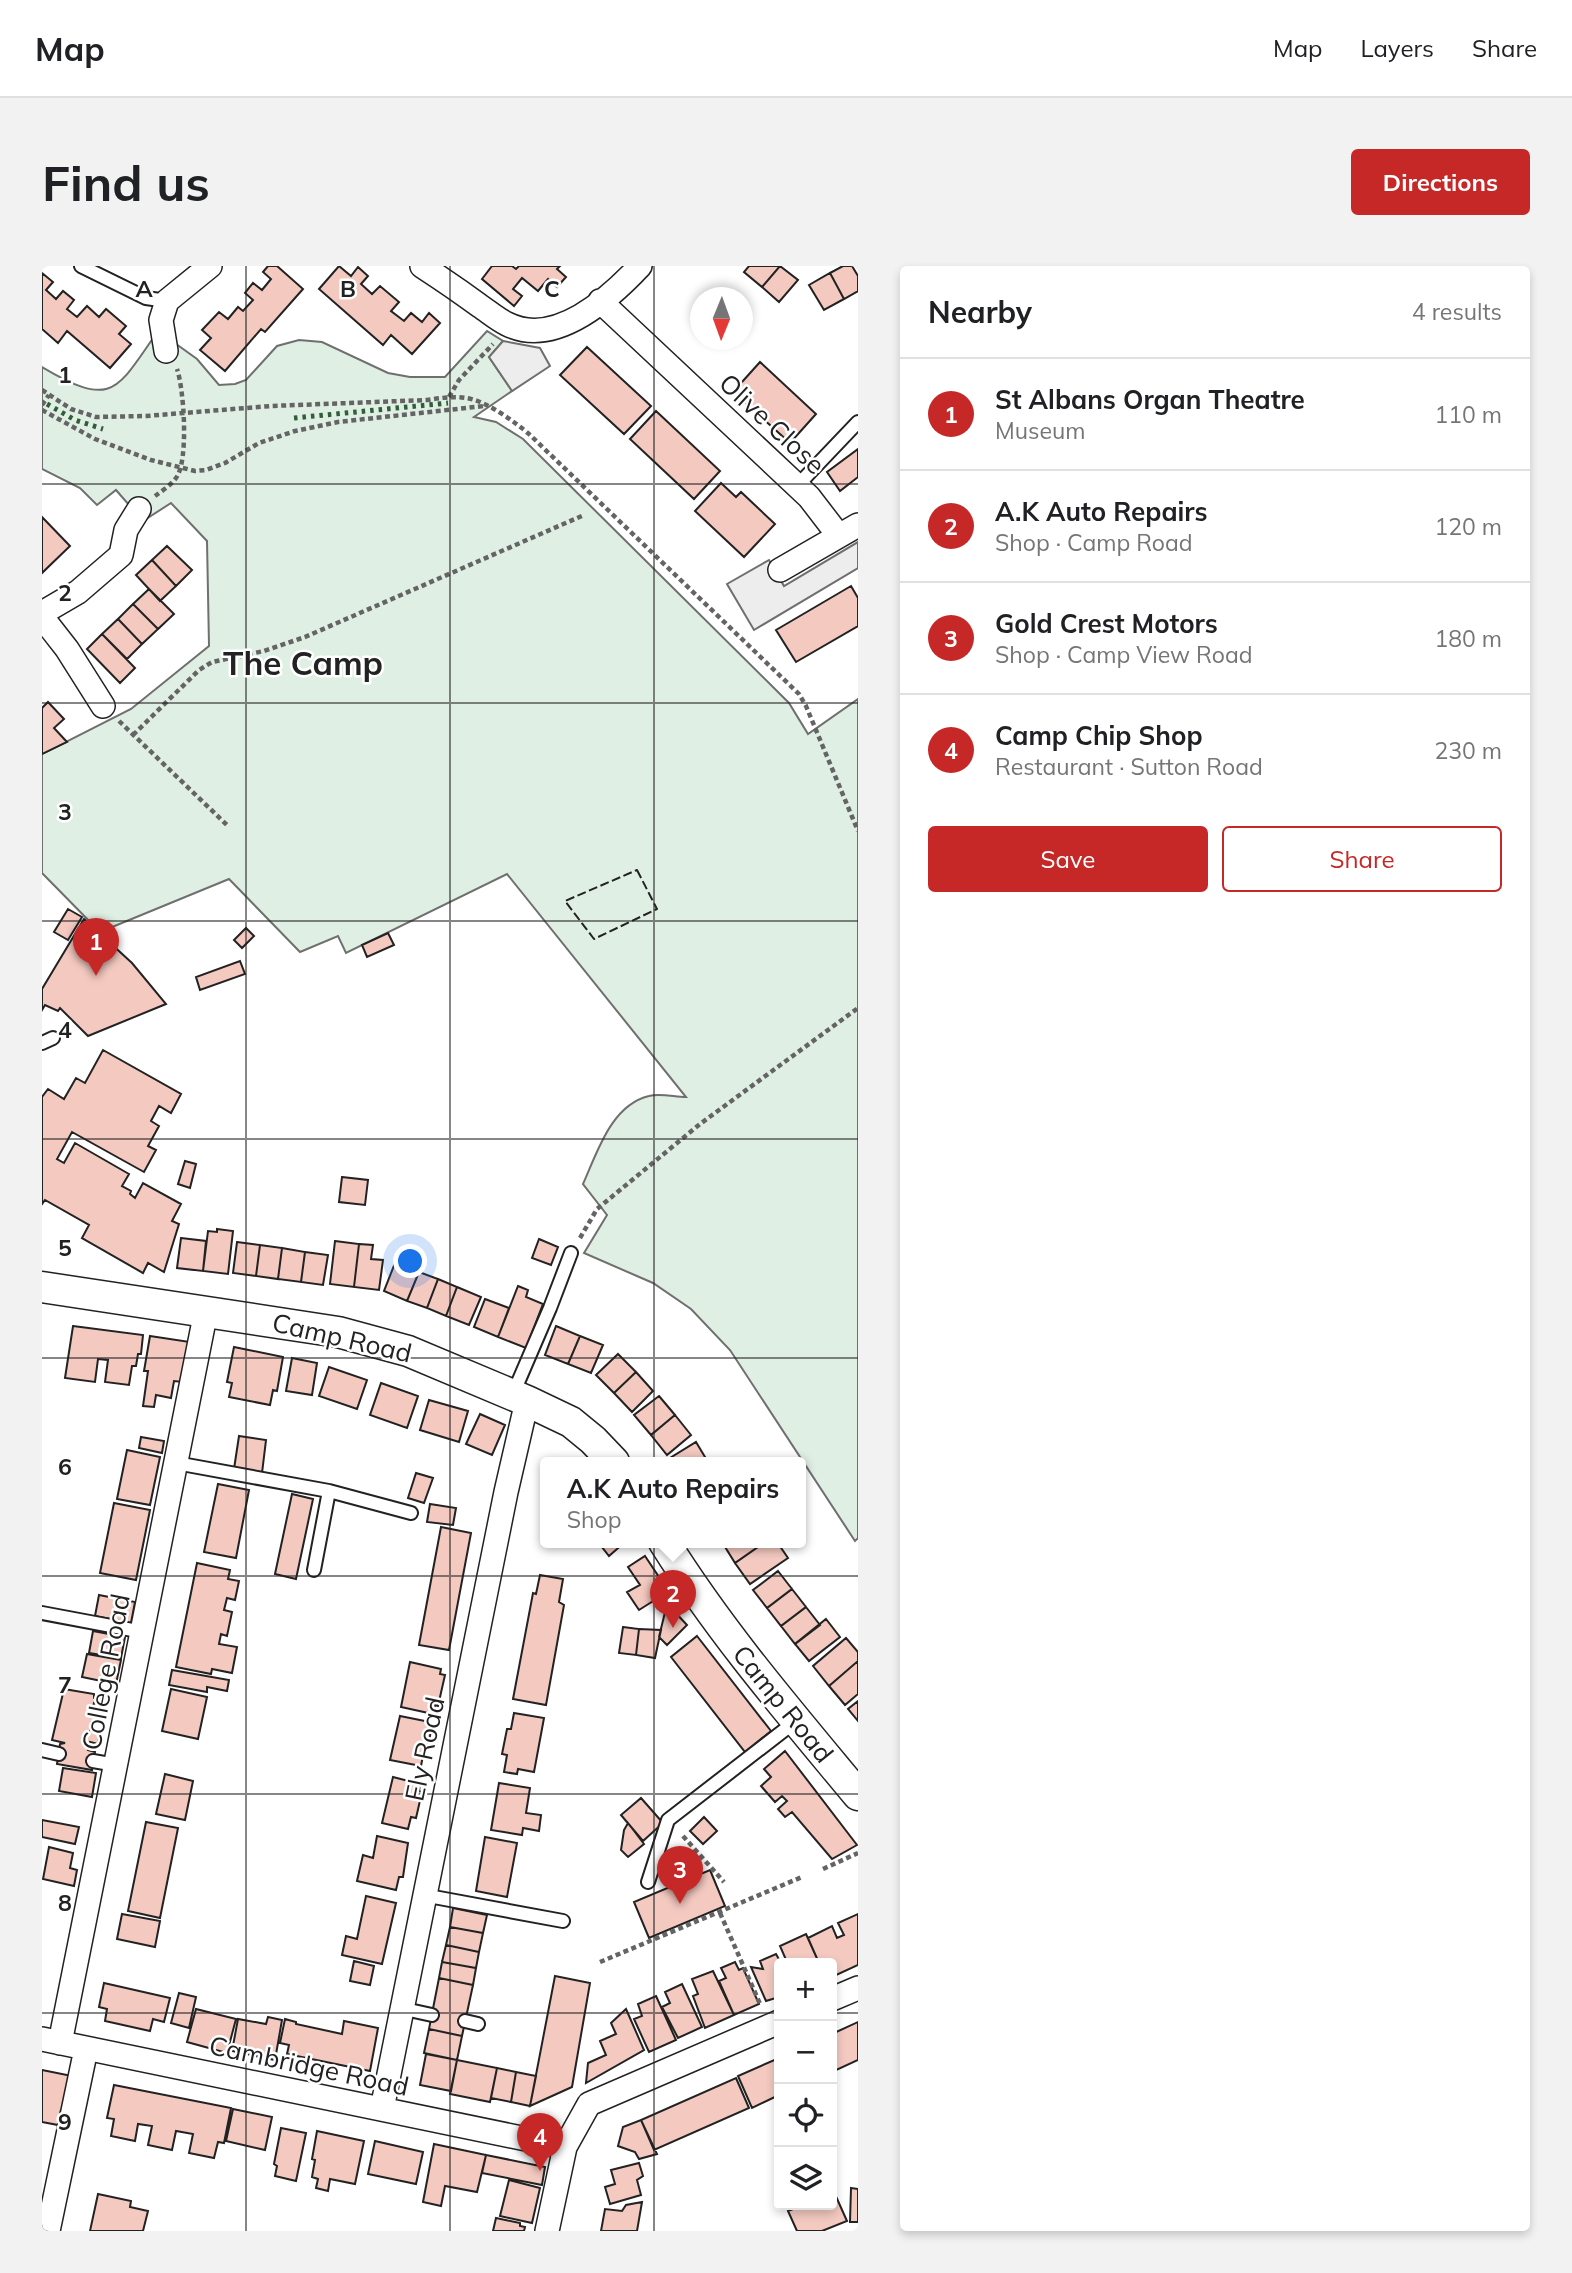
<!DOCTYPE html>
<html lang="en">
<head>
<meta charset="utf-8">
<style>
	body { margin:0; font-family:Mulish,sans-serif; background:#f2f2f2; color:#202124 }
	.controls { position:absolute; right:21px; bottom:21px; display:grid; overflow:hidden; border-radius:7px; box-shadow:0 4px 10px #0003 }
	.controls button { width:63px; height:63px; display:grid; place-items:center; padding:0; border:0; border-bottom:2px solid #e0e0e0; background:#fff; color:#202124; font:35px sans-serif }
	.compass { position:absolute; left:648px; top:21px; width:63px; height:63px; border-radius:50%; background:#fff; box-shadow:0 4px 10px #0003; rotate:181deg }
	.you { position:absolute; left:369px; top:996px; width:24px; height:24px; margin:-18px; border:5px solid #fff; border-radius:50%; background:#1a73e8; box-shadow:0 0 0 10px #1a73e833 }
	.badge { display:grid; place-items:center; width:46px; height:46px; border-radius:50%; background:#c62828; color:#fff; font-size:23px; font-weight:700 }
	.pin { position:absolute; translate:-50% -58px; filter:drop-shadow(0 2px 4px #0008) }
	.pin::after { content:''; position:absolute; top:37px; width:24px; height:21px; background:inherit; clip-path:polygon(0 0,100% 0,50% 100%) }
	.popup { position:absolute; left:498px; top:1191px; width:266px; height:91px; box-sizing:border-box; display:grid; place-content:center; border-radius:7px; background:#fff; filter:drop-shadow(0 2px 5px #0005); font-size:23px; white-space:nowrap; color:#757577 }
	.popup b { font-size:26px; color:#202124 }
	.popup::after { content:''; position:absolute; left:50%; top:100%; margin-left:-14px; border:14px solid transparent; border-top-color:#fff }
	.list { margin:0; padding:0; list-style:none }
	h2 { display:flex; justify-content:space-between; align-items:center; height:91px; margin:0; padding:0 28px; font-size:30px }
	h2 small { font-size:23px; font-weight:400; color:#757577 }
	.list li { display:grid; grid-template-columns:46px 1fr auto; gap:21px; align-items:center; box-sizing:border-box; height:112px; padding:0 28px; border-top:2px solid #e0e0e0 }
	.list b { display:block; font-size:26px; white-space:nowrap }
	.list p { margin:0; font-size:23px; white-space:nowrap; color:#757577 }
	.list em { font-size:23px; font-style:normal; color:#757577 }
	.actions { display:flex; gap:14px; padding:21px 28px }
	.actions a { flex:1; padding:16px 0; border:2px solid #c62828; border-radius:7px; text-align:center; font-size:24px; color:#c62828 }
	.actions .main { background:#c62828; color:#fff }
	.icon { flex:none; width:38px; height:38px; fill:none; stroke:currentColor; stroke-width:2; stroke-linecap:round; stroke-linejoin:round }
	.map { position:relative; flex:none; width:816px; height:1965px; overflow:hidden; border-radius:7px }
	header { display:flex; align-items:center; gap:42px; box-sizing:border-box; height:98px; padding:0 35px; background:#fff; border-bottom:2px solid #e0e0e0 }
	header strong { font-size:33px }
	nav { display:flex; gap:38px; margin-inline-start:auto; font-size:24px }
	.intro { display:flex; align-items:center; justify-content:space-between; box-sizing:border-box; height:168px; padding:0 42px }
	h1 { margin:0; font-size:49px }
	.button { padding:18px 32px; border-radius:7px; background:#c62828; color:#fff; font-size:24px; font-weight:700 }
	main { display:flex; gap:42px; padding:0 42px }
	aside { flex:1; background:#fff; border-radius:7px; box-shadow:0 4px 10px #0003 }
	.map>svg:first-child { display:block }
</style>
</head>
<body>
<header>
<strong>Map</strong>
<nav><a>Map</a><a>Layers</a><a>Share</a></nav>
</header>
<div class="intro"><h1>Find us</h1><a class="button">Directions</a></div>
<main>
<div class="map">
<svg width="816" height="1965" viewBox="0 0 816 1965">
	<rect width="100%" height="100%" fill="#fff"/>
	<path fill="#e0efe3" stroke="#6f6f6f" stroke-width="2" d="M116,65L155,93L177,119L193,118L204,114L235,80L257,74L280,76L346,107L368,111H403L445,65L461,75L447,91L470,125L432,151L454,156L481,173L747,437L766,468L816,433V1272L813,1275L688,1084L649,1043L611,1017L542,987L565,949L541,918C555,887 569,839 607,830C618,827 633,831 644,831L465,608L304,687L296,670L258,686L187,613L58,666L0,607V488L89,443L167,380L165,275L129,237L101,255L74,224L55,239L38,222L0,203V101C71,143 74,125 116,65Z"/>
	<path fill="#ededed" stroke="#6f6f6f" stroke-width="2" d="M461,75L498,82L508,100L470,125L447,91Z
		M816,276V302L712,364L685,318L727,294L742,320Z"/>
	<path fill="#f3c9c0" stroke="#222" stroke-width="2" d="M226,0H235L261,23L223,66L219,63L183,105L158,84L169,72L160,64L177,46L186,53L196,41L201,45L211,34L203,27L211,17L220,24L229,13L221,6Z
		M297,0L309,10L316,1L326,10L319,18L330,28L338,20L357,36L349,45L362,55L369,47L380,56L387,47L398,57L370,88L349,69L341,79L277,23Z
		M450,0H470L474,3L477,0H518L515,3L524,11L515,21L506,13L496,25L480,12L471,23L480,30L472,40L440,13Z
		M707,0H738L720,21L702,6Z
		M738,0L756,14L737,36L720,21Z
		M801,0H810L816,10V25L802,33L788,7Z
		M0,7L11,16L4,24L14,33L21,25L32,34L25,43L35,51L45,40L57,51L64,43L84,60L77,68L89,78L68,102L25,65L16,77L0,63Z
		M788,7L802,33L782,44L767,19Z
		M545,81L609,140L582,168L518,109Z
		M718,96L774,148L748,177L691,126Z
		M614,145L678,205L652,233L588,173Z
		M816,183V211L798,225L785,206Z
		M679,217L694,231L699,226L733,258L702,291L653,245Z
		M0,251L28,280L0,307Z
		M125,280L150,304L134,320L110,294Z
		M110,294L134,320L118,335L94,309Z
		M809,320L816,332V360L754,396L734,364Z
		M107,323L132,348L116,363L91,338Z
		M91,338L116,363L100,378L76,353Z
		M76,353L100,378L85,393L60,368Z
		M60,368L93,402L78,417L45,383Z
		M6,436L22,453L12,462L25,476L0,488V442Z
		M26,643L40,651L26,674L12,666Z
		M42,653L90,697L124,738L46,770L18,742L16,745L3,739L0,744V723Z
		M204,662L212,670L200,682L192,674Z
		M346,667L352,679L325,691L320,679Z
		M198,695L203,708L158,724L154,711Z
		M61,784L139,828L129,847L117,840L109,855L117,860L106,880L114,884L102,906L30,866L15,893L22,897L33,877L87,908L80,920L89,925L88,928L93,932L101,917L139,938L130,955L137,958L122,1006L106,997L101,1007L40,972L47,959L3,934L0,938V831L6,823L22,833L34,812L43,817Z
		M143,895L154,898L148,922L136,918Z
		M300,911L326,914L323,939L297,936Z
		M175,963L191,965L186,1008L161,1005L166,965L175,966Z
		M139,972L164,975L161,1005L135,1002Z
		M497,973L516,981L509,999L490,992Z
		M293,975L317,978L312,1021L288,1018Z
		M195,976L218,979L214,1010L191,1007Z
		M317,978L331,979L329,993L341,994L337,1024L312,1021Z
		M218,979L240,982L236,1013L214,1010Z
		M240,982L263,986L259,1016L236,1013Z
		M263,986L286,989L281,1019L259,1016Z
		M353,997L377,1006L365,1035L342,1025Z
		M377,1006L396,1013L385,1042L365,1035Z
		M396,1013L415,1021L404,1050L385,1042Z
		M476,1020L486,1024L484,1031L501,1038L484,1082L456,1071Z
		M415,1021L439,1031L427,1059L404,1050Z
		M443,1033L467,1042L456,1071L432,1061Z
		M31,1060L101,1069L99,1088H96L94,1100H90L87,1119L63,1116L66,1094L56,1093L53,1116L23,1112Z
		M514,1060L538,1070L526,1098L503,1089Z
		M108,1070L148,1076L141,1116L132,1115L129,1132L114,1129L112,1141L101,1140L106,1105H102Z
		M538,1070L561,1079L549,1107L526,1098Z
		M192,1081L241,1091L235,1125L231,1124L228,1139L187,1131L190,1117L185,1116Z
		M576,1088L594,1106L572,1127L554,1109Z
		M250,1092L275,1097L270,1129L244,1125Z
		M287,1101L325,1114L315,1143L277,1130Z
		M594,1106L611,1125L590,1146L572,1127Z
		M339,1117L376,1130L365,1162L328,1149Z
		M617,1130L633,1149L609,1169L592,1149Z
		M387,1134L426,1145L417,1176L378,1164Z
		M438,1148L463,1159L450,1189L424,1178Z
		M633,1149L649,1169L625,1189L609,1169Z
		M197,1170L224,1174L220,1207L192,1203Z
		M99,1171L122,1175L120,1187L97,1182Z
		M654,1176L666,1196H631L628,1192Z
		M85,1184L118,1191L108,1239L75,1233Z
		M374,1207L391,1212L382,1237L366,1232Z
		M176,1218L207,1224L194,1292L162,1286Z
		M250,1228L271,1233L254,1313L233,1308Z
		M72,1237L108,1244L94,1314L58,1307Z
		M388,1238L414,1242L411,1259L385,1256Z
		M399,1261L429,1267L407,1384L377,1379Z
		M556,1276H583L567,1290Z
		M680,1276H723L693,1297Z
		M723,1276H735L746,1292L708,1318L693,1297Z
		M603,1290L619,1314L616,1332L597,1344L585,1326L598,1319L586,1301Z
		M155,1297L188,1304L186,1313L197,1315L193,1334L185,1332L182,1344L190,1346L185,1370L179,1368L177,1378L195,1381L190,1407L170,1403L169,1408L134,1401Z
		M736,1305L750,1323L725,1342L711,1324Z
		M498,1309L521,1313L517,1336L522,1339L504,1439L471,1433L491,1327L494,1328Z
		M750,1323L764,1341L739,1360L725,1342Z
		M57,1329L93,1336L89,1357L53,1350Z
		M764,1341L778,1359L753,1378L739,1360Z
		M624,1342L631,1344L645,1359L625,1379L617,1371Z
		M784,1353L798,1371L767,1395L753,1378Z
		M581,1361L597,1363L594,1389L577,1387Z
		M597,1363L619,1364L613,1392L594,1389Z
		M51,1365L83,1371L79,1392L47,1387Z
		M655,1370L729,1465L703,1486L629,1391Z
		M804,1372L816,1386V1395L787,1420L771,1400Z
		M45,1388L79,1394L74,1418L40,1411Z
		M816,1395V1428L803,1439L787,1420Z
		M368,1396L399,1403L398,1408L403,1409L396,1440L393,1439L391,1448L359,1441Z
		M130,1404L187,1414L185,1425L165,1421V1426L127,1419Z
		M22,1423L52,1428V1432L61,1434L60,1439L52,1437L49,1449L60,1451L59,1457L49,1456L48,1465L58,1466L56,1478L48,1476L46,1484L53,1486L50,1504L15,1498L18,1478L23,1477L10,1474Z
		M129,1423L165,1431L156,1473L120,1465Z
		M816,1435V1455L806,1443Z
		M472,1447L502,1452L492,1506L476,1503L475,1508L462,1506L465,1489L460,1488L465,1463H469Z
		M358,1450L388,1456L387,1462L389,1465L385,1485L382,1484L379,1500L348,1494Z
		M743,1485L815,1579L790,1593L750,1546L743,1551L736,1543L745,1535L740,1530L733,1536L719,1520L729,1511L722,1503Z
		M21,1502L54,1507L50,1531L17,1525Z
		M123,1508L151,1515L143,1554L114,1548Z
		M351,1511L378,1518L377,1525L380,1526L374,1552L369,1551L366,1563L340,1557Z
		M457,1517L488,1522L484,1547L499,1549L497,1565L481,1562L480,1569L449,1564Z
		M599,1532L621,1557L601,1575L579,1549Z
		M662,1551L675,1565L661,1578L648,1565Z
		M0,1554L37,1561L33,1578L0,1571Z
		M104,1556L136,1562L118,1652L86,1645Z
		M586,1557L602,1578L586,1591L579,1584L582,1564Z
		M335,1570L366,1577L361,1611H357L354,1624L315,1615L321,1589L331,1592Z
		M443,1571L475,1577L465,1631L434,1625Z
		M7,1581L31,1587L28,1602L35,1604L32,1620L1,1613Z
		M668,1604L683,1640L607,1672L592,1636Z
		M324,1630L354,1637L340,1698L300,1689L304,1670L315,1673Z
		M411,1642L445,1649L441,1667L408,1661Z
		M80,1648L118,1655L113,1681L75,1673Z
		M816,1648V1699L790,1711V1697H777L766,1672L790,1660L795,1672L802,1669L796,1657Z
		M408,1661L441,1667L437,1686L404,1679Z
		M764,1668L777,1697H743L745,1696L738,1680Z
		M404,1679L437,1686L434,1702L400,1696Z
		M734,1688L739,1697L737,1731L724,1735L709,1701L721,1703L718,1695Z
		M312,1695L332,1700L328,1719L308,1715Z
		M400,1696L434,1702L431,1719L397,1712Z
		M693,1696L697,1704L701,1702L717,1738L692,1749L677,1715L684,1712L679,1702Z
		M671,1705L692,1749L663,1762L651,1730L656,1728L650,1713Z
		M513,1710L548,1717L530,1821L488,1840Z
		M397,1712L431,1719L420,1770L387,1763Z
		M62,1717L128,1732L122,1756L111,1753L108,1765L63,1755L65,1743L57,1741Z
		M640,1718L660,1761L636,1772L620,1741L628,1737L623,1726Z
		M137,1727L154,1731L147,1762L129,1757Z
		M614,1730L634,1774L607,1786L592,1753L600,1750L596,1738Z
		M154,1743L194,1753L185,1787L145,1776Z
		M584,1743L602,1784L544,1817L546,1797L564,1789L558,1775L574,1768L569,1757Z
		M226,1751L240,1754L233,1794L190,1785L196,1753L224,1758Z
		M243,1753L254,1756V1758L300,1768L302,1755L336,1762L328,1805L245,1788L247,1779L238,1777Z
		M816,1756V1794L790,1806V1768Z
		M387,1763L420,1770L415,1794L382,1787Z
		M384,1788L415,1794L409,1825L378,1819Z
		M737,1792V1829L710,1842L696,1810Z
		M415,1794L455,1802L448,1836L408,1828Z
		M455,1802L474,1806L469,1836L449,1832Z
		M0,1804L30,1810L23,1845L19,1844L16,1859L0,1856Z
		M474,1806L494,1810L488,1840L469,1836Z
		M694,1812L707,1842L612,1884L599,1854Z
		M72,1819L189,1842L182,1877L176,1876L172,1892L147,1887L151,1868L134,1865L130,1884L106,1879L110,1860L96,1858L93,1875L69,1870L72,1853L65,1852Z
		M191,1843L230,1851L223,1884L184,1875Z
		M599,1854L615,1888L597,1893L593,1886L576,1880L581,1861Z
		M239,1862L264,1867L254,1915L233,1910L235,1900L232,1898Z
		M275,1865L322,1875L313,1918L288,1913L286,1925L274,1922L276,1913L270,1911L273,1894L270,1893Z
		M333,1875L381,1886L374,1918L326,1908Z
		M392,1878L444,1889L435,1926L403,1920L399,1940L381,1936Z
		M444,1889L503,1901L500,1919L440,1907Z
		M597,1897L601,1910L595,1914L599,1929L568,1938L563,1921L573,1918L569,1904Z
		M467,1914L498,1922L490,1957L458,1950Z
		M809,1922L816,1923V1956H808Z
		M792,1926L805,1955L780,1965H755L746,1945L761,1939H790V1927Z
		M56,1928L89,1935L88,1941L106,1945L101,1965H48Z
		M600,1936L595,1965H559L563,1943L580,1945L584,1939Z
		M454,1952L478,1957V1960L483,1961L482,1965H451Z"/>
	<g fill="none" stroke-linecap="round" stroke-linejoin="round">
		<defs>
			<path id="service" d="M39,0L104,32L125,35
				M755,220L816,156
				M0,777L11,772
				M471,1128L508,1042L529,987
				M134,1197L287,1225
				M272,1304L287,1225L369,1247
				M0,1347L101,1366
				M0,1484L17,1488
				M51,1495L74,1499
				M606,1616L626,1554L754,1455
				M381,1629L521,1655
				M358,1742L390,1749
				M423,1755L436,1758"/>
			<path id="minor" d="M380,0C400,13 419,26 438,40C447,46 455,53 465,58C513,82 567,33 598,0
				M558,35L767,231L797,270
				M124,85L119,54L125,35L168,0
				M738,304L816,259
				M0,347L36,326L79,289L84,264L97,243
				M0,351L25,383L61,440
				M790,1733L816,1722
				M0,1773L523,1881
				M18,1777L164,1045
				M340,1843L464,1226L485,1135
				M6,1965L44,1783
				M505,1965L523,1881L547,1838L737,1756"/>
			<path id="tertiary" d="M0,1021L296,1066L366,1085L485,1135L529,1156L551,1174L572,1196
				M622,1276C679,1367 748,1447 816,1529"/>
		</defs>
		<use href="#service" stroke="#222" stroke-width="16"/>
		<use href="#minor" stroke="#222" stroke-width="26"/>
		<use href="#tertiary" stroke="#222" stroke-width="33"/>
		<path stroke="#646464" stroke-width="4.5" stroke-dasharray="5 3.5" stroke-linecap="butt" d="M0,124L29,143L54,151L104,150L229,140L385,134C398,132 411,130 424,132C443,134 473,156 487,168L757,428L764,440L816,565
			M407,131L417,114L451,78
			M0,139L7,129
			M0,144L53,173L109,194L153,205L164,204L183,197L217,177L253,165L296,156L442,140
			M113,230C120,225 129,219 134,212C147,195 142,123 135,103
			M77,455L187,561
			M91,469L157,404L170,396L222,385L263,371L542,249
			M538,972L555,943L658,858L816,742
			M641,1570L682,1616
			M781,1603L816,1587
			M678,1647L719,1740
			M558,1696L760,1611"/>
		<use href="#service" stroke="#fff" stroke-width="12"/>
		<use href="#minor" stroke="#fff" stroke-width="23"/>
		<use href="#tertiary" stroke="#fff" stroke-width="30"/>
		<path stroke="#2f5e38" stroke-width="5" stroke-dasharray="3.5 5" stroke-linecap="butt" d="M5,138L33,154L61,163
			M252,152L406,137"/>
		<path stroke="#222" stroke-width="2" stroke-dasharray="9 3.5" stroke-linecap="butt" d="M595,604L615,643L552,673L523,635Z"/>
	</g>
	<path fill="none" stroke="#222" stroke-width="2" stroke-opacity="0.55" d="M204,0V1965M408,0V1965M612,0V1965M0,218H816M0,437H816M0,655H816M0,873H816M0,1092H816M0,1310H816M0,1528H816M0,1747H737M790,1747H816"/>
	<g text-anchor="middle" stroke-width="5" stroke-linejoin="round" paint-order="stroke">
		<g font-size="26" fill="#222" stroke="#fff">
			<text transform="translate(730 158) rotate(43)" y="9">Olive Close</text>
			<text transform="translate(300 1072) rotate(13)" y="9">Camp Road</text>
			<text transform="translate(64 1406) rotate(-79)" y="9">College Road</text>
			<text transform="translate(741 1438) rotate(51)" y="9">Camp Road</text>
			<text transform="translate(383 1483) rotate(-78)" y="9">Ely Road</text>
			<text transform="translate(267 1800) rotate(12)" y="9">Cambridge Road</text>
		</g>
		<g font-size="33" font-weight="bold" fill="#222" stroke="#fff">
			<text x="261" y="409">The Camp</text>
		</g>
	</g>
	<g font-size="23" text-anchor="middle" font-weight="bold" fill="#222" stroke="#fff" stroke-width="5" stroke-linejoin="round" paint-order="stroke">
		<text x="102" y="31">A</text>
		<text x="306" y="31">B</text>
		<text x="510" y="31">C</text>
		<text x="23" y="117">1</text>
		<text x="23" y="335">2</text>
		<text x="23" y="554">3</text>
		<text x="23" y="772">4</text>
		<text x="23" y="990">5</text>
		<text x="23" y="1209">6</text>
		<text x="23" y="1427">7</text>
		<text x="23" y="1645">8</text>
		<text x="23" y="1864">9</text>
	</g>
</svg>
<div class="controls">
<button>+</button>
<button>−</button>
<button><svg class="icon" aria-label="locate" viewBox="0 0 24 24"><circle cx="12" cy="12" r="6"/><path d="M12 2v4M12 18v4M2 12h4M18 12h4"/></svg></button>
<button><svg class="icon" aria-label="layers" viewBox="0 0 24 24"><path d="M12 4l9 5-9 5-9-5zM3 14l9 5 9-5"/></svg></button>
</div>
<svg class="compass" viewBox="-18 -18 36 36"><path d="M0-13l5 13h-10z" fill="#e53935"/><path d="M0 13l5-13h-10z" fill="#757577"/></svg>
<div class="you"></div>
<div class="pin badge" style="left:54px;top:710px">1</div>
<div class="pin badge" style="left:631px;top:1362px">2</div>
<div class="popup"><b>A.K Auto Repairs</b>Shop</div>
<div class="pin badge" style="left:638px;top:1638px">3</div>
<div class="pin badge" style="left:498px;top:1905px">4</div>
</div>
<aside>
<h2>Nearby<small>4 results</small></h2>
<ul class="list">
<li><span class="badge">1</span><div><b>St Albans Organ Theatre</b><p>Museum</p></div><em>110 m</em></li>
<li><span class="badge">2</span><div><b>A.K Auto Repairs</b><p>Shop · Camp Road</p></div><em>120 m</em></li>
<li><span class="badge">3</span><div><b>Gold Crest Motors</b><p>Shop · Camp View Road</p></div><em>180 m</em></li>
<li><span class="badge">4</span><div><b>Camp Chip Shop</b><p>Restaurant · Sutton Road</p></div><em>230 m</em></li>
</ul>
<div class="actions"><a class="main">Save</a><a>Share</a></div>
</aside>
</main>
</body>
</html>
